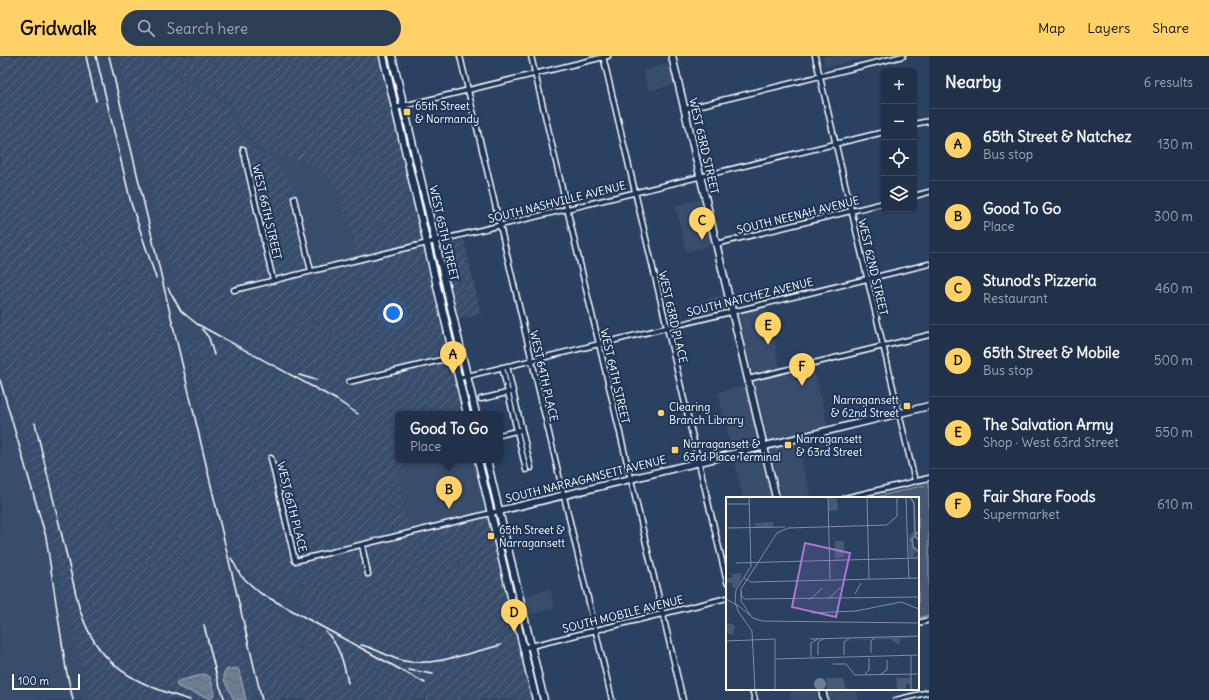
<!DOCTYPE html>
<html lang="en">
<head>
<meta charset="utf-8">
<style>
	body { margin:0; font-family:Delius,sans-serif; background:#2d3d53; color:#f1f3f6 }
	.controls { position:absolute; right:12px; top:12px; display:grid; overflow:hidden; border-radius:6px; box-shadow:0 1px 3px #0004 }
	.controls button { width:36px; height:36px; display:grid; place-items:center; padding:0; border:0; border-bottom:1px solid #3d4c61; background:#203149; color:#f1f3f6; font:20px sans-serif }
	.scale { position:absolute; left:12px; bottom:10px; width:68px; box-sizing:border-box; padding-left:4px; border:2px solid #fff; border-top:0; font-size:11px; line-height:14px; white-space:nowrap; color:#fff; -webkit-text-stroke:3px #1d3557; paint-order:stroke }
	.you { position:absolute; left:393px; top:257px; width:14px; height:14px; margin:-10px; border:3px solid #fff; border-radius:50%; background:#1a73e8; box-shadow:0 0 0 6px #1a73e833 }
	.badge { display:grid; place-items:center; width:26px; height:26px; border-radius:50%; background:#ffd166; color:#111; font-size:13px; font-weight:700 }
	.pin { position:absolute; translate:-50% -33px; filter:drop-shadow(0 1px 2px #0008) }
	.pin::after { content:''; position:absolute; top:21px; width:14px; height:12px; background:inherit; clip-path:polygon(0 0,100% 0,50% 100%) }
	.popup { position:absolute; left:395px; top:355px; width:108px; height:52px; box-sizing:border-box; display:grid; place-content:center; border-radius:6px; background:#203149; filter:drop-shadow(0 1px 3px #0005); font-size:13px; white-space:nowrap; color:#a2a9b4 }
	.popup b { font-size:15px; color:#f1f3f6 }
	.popup::after { content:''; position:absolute; left:50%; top:100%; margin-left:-8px; border:8px solid transparent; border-top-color:#203149 }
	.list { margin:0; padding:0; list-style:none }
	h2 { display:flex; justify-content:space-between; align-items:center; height:52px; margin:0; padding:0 16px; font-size:17px }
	h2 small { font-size:13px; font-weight:400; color:#a2a9b4 }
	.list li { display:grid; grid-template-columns:26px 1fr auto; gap:12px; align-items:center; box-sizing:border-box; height:72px; padding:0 16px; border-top:1px solid #3d4c61 }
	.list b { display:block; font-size:15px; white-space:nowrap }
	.list p { margin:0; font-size:13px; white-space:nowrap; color:#a2a9b4 }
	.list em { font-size:13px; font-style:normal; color:#a2a9b4 }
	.icon { flex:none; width:22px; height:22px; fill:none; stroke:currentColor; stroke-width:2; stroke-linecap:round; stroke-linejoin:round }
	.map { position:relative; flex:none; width:929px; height:644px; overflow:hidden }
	header { display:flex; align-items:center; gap:24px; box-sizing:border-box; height:56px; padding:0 20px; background:#ffd166; color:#111 }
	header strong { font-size:19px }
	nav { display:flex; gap:22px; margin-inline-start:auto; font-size:14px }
	.search { width:280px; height:36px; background:#2d3d53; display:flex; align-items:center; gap:10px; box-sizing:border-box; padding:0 14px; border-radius:22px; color:#a2a9b4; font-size:15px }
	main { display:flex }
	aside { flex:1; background:#203149 }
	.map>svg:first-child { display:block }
</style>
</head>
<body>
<header>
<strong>Gridwalk</strong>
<div class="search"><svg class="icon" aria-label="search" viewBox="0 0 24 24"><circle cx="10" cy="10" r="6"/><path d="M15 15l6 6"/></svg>Search here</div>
<nav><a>Map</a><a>Layers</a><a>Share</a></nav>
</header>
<main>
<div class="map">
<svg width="929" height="644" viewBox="0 0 929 644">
	<defs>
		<pattern id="industrial-furrows" width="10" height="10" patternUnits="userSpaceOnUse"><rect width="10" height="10" fill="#394e6c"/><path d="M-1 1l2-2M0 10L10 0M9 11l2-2" fill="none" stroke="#576982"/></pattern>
		<pattern id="water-waves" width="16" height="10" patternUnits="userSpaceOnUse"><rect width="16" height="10" fill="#6d7d92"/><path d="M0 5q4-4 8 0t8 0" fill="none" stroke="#5e6772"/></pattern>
	</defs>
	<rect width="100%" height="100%" fill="#2a4161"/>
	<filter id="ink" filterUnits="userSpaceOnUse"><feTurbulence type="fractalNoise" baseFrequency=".025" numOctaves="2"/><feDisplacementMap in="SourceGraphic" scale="8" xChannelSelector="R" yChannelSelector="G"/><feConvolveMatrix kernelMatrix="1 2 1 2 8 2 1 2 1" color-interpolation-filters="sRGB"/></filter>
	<g filter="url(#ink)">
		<path fill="#394e6c" d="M93,0H119L169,208L177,229L198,261L211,267L231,268L233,285L252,292L318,328L308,330L279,315L276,317L262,306L259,309L243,295L184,286L208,393L212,392L262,529L283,536L299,534L307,566L289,569L271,546L256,537L243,525H236L264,644H255L161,249L129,156L108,69L104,62L108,61Z
			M136,0H148L227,45L240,64L271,98L304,106L317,112L327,120L336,129L341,140L356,198L312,209L293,126L288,127L283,115L252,92L243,81L226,50L215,41Z
			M823,0H873L825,11Z
			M670,8L675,28L648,35L643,14Z
			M701,143L712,189L686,196L675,149Z
			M724,239L728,256L701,262L697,246Z
			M766,248L781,316L813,308L829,375L796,383L811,442H782L737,255Z
			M0,302L50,468L59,516L89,644H0Z
			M745,330L771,442H743L718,336Z
			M407,404H476L487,453L409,473L399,423Z
			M550,533L555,552L527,559L523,540Z
			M789,633H815L818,644H791Z
			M826,633H857L859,644H829Z"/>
		<path fill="url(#industrial-furrows)" d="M0,0H93L109,61L104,62L108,68L129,156L161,249L255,644H89L59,516L50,468L0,302Z
			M119,0H136L215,41L226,50L243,81L252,92L275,105L283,115L288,127L293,126L312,209L356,198L341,140L336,129L317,112L304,106L271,98L262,93L254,87L233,53L227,45L148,0H380L465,358H398V404H407L399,423L409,473L487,453L533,644H264L235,525H242L256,537L271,546L289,569L307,566L299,534L283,536L262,529L246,517L240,507L212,393H209L184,285L193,284L234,290L243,295L259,308L262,305L275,317L279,315L308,330L317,328L252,292L233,285L231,268L211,267L198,261L186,252L188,245L177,229L169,208Z
			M463,179L481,258L455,264L437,186Z"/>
		<path fill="#465975" stroke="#a2acba" d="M929,428V559L918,562V442H872Z"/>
		<path fill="url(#water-waves)" stroke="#a7b1be" d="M236,612L239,614L246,644H234L224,624V617L226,614Z
			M205,618L210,621L215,637L211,643L178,631L176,628L178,625Z"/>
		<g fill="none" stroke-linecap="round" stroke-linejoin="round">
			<defs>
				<path id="street" d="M460,0L612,644
					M531,0L683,644
					M603,0L727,526
					M815,0L915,425
					M395,52L608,0
					M685,53L903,0
					M914,68L929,65
					M243,93L273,224
					M914,140L929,136
					M294,142L311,215
					M716,188L884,147
					M234,234L884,76
					M507,310L531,412
					M502,311L526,414
					M459,322L929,208
					M748,323L929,279
					M349,326L462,299
					M481,343L511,336
					M500,379L520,374
					M271,402L295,505L499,455
					M845,442L929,422
					M362,489L368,518
					M918,567L929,564
					M523,592L727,542
					M752,633L755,644
					M896,644L929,636"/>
				<path id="secondary" d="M383,0L467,358
					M392,0L476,358
					M672,0L776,442
					M478,404L536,644
					M487,404L544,644
					M499,455L929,350
					M822,633L824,644"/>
			</defs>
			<use href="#street" stroke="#fff" stroke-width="7"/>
			<use href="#secondary" stroke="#fff" stroke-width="9"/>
			<use href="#street" stroke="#1d3557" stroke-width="4"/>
			<use href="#secondary" stroke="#1d3557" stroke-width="6"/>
			<path stroke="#fff" stroke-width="1.5" d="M86,0L96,45
				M96,0L131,147L156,222
				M109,0L262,644
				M168,232L181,255L197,268L337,344L358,358
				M202,273L209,282L214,299
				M299,319L316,324
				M0,324L46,481L66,613L73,644
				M35,367L79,551C97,611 134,627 190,644
				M231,502L241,520L260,537L425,627
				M204,569L218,625L225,644
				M326,576C340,590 344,608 348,627
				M361,589C376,592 389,602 404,605C433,611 472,596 501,589
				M409,614L433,618"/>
		</g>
	</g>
	<g fill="#ffd166" stroke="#1d3557" stroke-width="1.5">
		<rect x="403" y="52" width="8" height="8" rx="2"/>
		<rect x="903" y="346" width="8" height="8" rx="2"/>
		<circle cx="661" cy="357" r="4"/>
		<rect x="784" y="385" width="8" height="8" rx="2"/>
		<rect x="671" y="390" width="8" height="8" rx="2"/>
		<rect x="487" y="476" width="8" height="8" rx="2"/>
	</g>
	<g text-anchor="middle" stroke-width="4" stroke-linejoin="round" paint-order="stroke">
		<g font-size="11" fill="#fff" stroke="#1d3557" text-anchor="start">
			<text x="415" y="54">65th Street<tspan x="415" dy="13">&amp; Normandy</tspan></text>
			<text x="899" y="348" text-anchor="end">Narragansett<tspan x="899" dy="13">&amp; 62nd Street</tspan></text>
			<text x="669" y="355">Clearing<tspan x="669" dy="13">Branch Library</tspan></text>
			<text x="796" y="387">Narragansett<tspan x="796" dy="13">&amp; 63rd Street</tspan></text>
			<text x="683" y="392">Narragansett &amp;<tspan x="683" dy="13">63rd Place Terminal</tspan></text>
			<text x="499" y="478">65th Street &amp;<tspan x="499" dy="13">Narragansett</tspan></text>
		</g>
		<g font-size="11" fill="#fff" stroke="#1d3557">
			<text transform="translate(704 90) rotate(77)" y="4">WEST 63RD STREET</text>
			<text transform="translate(557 146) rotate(-14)" y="4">SOUTH NASHVILLE AVENUE</text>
			<text transform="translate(267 156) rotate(77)" y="4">WEST 66TH STREET</text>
			<text transform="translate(798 159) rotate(-14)" y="4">SOUTH NEENAH AVENUE</text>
			<text transform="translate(444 177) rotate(77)" y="4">WEST 65TH STREET</text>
			<text transform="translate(873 211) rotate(77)" y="4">WEST 62ND STREET</text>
			<text transform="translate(750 241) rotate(-14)" y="4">SOUTH NATCHEZ AVENUE</text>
			<text transform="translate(673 261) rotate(77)" y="4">WEST 63RD PLACE</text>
			<text transform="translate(544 320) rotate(77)" y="4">WEST 64TH PLACE</text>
			<text transform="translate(615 320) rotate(77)" y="4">WEST 64TH STREET</text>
			<text transform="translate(586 423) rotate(-14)" y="4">SOUTH NARRAGANSETT AVENUE</text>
			<text transform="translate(292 451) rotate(76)" y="4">WEST 66TH PLACE</text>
			<text transform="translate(623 558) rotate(-14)" y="4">SOUTH MOBILE AVENUE</text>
		</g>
	</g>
	<g transform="translate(726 441)">
		<rect width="193" height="193" fill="#2a4161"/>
		<path d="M188,24L189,37L183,43L190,55L187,59L189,60L193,56V60L183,61V39L188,34ZM193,139L174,142L173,148L164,142L106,144Z" fill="#465975"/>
		<path d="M102,0L111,2L112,13L103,14ZM47,25V30H29V26ZM109,44H118V60L109,61ZM15,76V83L10,91H7L6,86H0V81H6V77ZM3,126L9,129L7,138L0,136V128ZM100,181H117L120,192L101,193ZM170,181H185V187H180V192L171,193Z" fill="#465975"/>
		<path d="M88 187a6 6 0 1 1 12 0a6 6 0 1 1-12 0Z" fill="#6d7d92"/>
		<path fill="none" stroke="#6d7d92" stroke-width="2" d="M184,0L188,6L189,39L193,43M186,41L187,50L193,55M184,44L193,34"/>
		<path fill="none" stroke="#7f8da0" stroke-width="1" d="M23,0L25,69L10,93L9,104L12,114L26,134L29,193M102,0L104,82M141,0L143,82M180,0L182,61M0,7H23M0,31L59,30M182,62L183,81M10,66L193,61M18,81L25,85L193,81M15,94L16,100L19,102L193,100M129,97L135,86M0,102L14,110L27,121L36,124L193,126M82,102L86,101L96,91M102,102L115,90M85,116L130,114L175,105L193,112M25,119L15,104V92L51,36L62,31L161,28L171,19V0M84,142L193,139M0,144L49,142V193M145,156V144L149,140M92,158V145L97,142M118,158V145L124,141M185,159V193M85,160V146L92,142M50,162L193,158M107,167H120L129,178L193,177M139,177L143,173V161M155,177L161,173V163"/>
		<path fill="#a976d5" fill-opacity="0.15" stroke="#a976d5" stroke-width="2" d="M79,46L124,56L110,120L66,110Z"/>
		<rect width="193" height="193" fill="none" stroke="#fff" stroke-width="2"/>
	</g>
</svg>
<div class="controls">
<button>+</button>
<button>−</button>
<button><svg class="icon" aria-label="locate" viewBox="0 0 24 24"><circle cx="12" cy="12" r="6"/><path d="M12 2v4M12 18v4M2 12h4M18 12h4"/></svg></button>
<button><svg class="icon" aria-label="layers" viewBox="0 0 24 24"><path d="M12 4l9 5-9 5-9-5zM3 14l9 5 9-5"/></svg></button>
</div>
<div class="scale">100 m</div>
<div class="you"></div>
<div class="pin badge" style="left:453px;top:318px">A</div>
<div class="pin badge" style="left:449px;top:453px">B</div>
<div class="popup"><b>Good To Go</b>Place</div>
<div class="pin badge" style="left:702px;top:184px">C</div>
<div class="pin badge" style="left:514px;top:576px">D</div>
<div class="pin badge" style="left:768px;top:289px">E</div>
<div class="pin badge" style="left:802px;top:330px">F</div>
</div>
<aside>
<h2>Nearby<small>6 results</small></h2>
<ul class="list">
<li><span class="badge">A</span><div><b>65th Street &amp; Natchez</b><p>Bus stop</p></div><em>130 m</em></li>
<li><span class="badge">B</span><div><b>Good To Go</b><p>Place</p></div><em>300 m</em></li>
<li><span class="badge">C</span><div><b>Stunod's Pizzeria</b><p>Restaurant</p></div><em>460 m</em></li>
<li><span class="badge">D</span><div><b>65th Street &amp; Mobile</b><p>Bus stop</p></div><em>500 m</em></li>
<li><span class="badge">E</span><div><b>The Salvation Army</b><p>Shop · West 63rd Street</p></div><em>550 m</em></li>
<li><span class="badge">F</span><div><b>Fair Share Foods</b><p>Supermarket</p></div><em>610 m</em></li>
</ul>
</aside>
</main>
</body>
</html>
